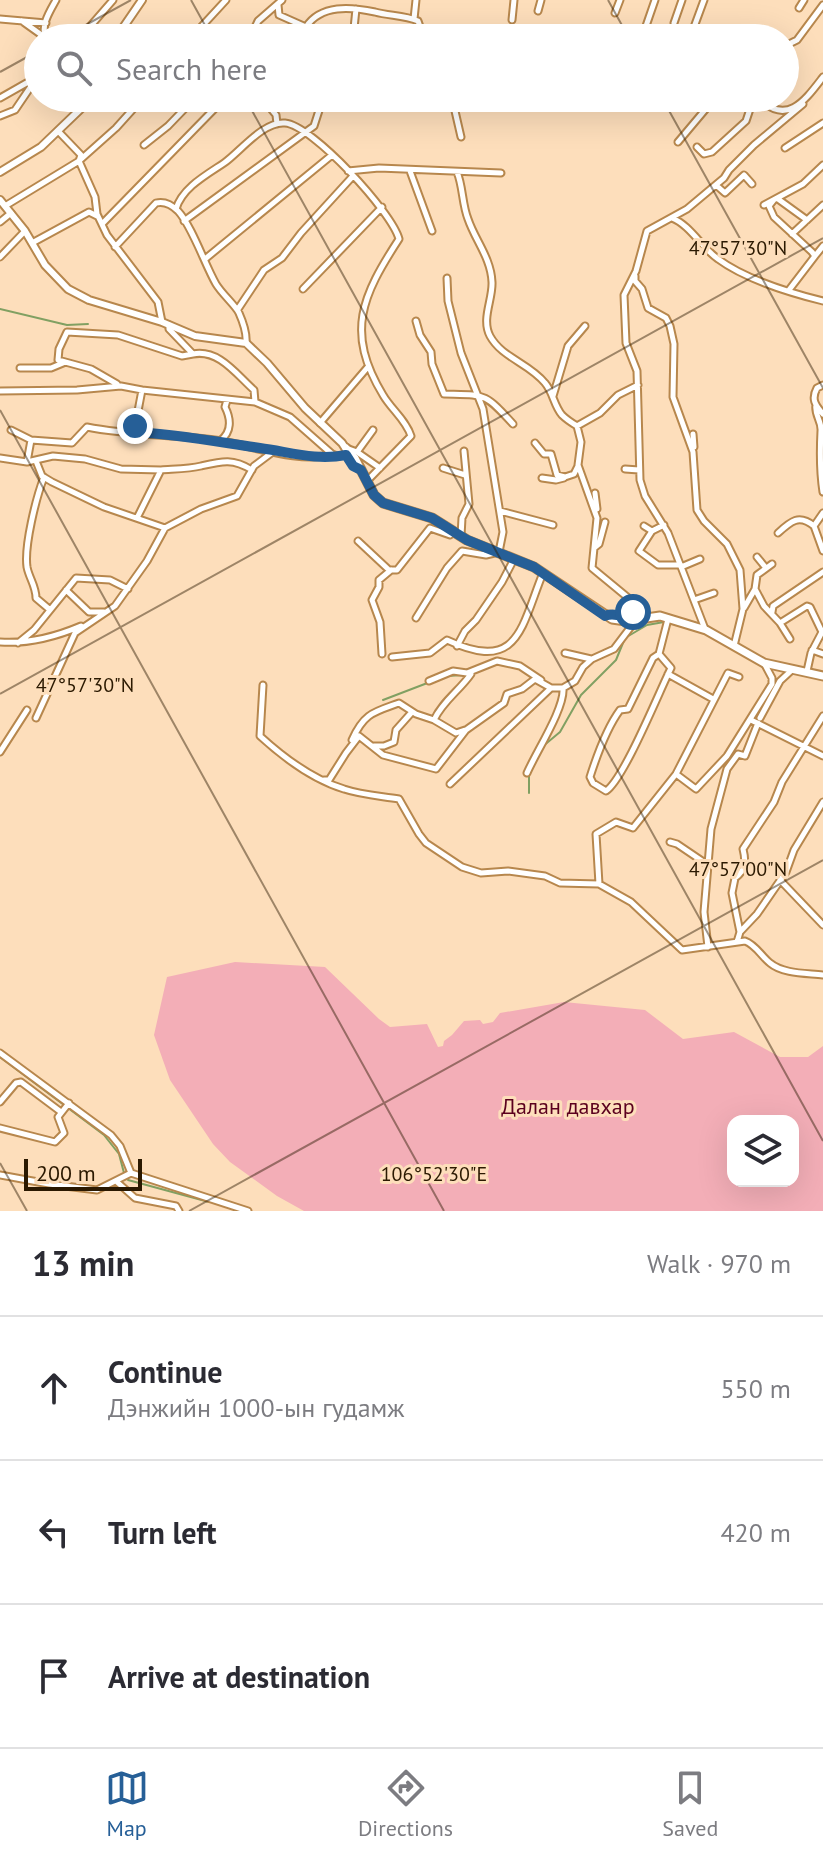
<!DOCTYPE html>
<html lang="en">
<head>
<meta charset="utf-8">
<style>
	body { margin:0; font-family:"PT Sans",sans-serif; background:#f2f2f3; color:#2b2b33 }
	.controls { position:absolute; right:24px; bottom:24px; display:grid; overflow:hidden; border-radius:16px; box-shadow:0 8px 32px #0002 }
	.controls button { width:72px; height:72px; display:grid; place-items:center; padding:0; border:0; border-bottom:2px solid #e1e1e2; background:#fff; color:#2b2b33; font:40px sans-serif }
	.scale { position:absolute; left:24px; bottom:20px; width:118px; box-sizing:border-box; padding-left:8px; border:4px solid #2b1901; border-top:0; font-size:22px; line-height:28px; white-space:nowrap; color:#2b1901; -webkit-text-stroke:6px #fddebb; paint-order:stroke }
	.stop { position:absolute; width:24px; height:24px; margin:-18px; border:6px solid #265f97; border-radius:50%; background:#fff }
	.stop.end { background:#265f97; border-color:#fff; box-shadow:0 2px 8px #0008 }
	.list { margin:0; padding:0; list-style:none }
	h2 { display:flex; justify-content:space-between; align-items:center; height:104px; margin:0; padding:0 32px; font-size:34px }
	h2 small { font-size:26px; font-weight:400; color:#7c7c81 }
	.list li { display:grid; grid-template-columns:52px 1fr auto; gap:24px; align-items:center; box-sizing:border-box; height:144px; padding:0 32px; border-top:2px solid #e1e1e2 }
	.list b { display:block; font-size:30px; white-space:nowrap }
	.list p { margin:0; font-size:26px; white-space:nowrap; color:#7c7c81 }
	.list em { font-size:26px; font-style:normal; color:#7c7c81 }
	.icon { flex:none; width:44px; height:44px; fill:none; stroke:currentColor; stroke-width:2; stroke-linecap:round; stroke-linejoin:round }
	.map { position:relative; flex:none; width:823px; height:1211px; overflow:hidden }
	.search { position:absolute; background:#fff; box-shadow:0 8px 32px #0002; left:24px; right:24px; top:24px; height:88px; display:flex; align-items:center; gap:20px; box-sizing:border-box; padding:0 28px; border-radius:44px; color:#7c7c81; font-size:30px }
	.sheet { height:536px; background:#fff }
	nav { display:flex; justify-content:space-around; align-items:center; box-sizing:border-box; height:112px; border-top:2px solid #e1e1e2; background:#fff; font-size:22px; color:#7c7c81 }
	nav a { display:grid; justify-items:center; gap:4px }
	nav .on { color:#265f97 }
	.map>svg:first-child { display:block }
</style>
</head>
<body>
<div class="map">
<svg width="823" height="1211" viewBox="0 0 823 1211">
	<rect width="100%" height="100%" fill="#fddebb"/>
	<path fill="#f3aeb7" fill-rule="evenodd" d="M235,962L325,967L379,1019L390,1027L427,1024L438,1047L443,1046L444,1041L452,1035L464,1021L480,1020L483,1024L493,1022L500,1013L564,1002L645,1010L683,1039L734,1032L780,1057H808L823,1046V1211H304L277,1196L230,1162L213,1144L170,1080L154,1035L167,977ZM733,1121H793V1181H733Z"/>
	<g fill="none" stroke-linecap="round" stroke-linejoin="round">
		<path stroke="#81a062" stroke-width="2" d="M0,309L67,325L88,324
			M447,676L464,675
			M383,700L430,682
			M542,747L560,732L581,695L616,660L625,638L647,625L664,622
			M529,793V774
			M0,1057L104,1135L119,1154L124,1173
			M128,1180L209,1202"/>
		<defs>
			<path id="minor" d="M278,5L279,15L306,27L307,38
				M799,8L804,0
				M538,11L541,0
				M615,13L620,0
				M0,19L46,23
				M414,19L416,0
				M512,20L514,0
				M22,21L43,36
				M674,23L682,0
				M646,26L655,0
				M306,27C321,4 351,7 375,12C389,16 404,15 418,21L424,38
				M353,33L378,34
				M46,38C40,26 50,11 56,0
				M80,38L113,0
				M191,38L226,0
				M250,38L258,21L282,0
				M353,38L356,9
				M690,38L704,0
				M785,46L797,40L823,5
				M0,98L30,81
				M143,98L116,128L79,161L95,197L97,214L107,235L158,302L162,322
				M262,98L276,115L277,124
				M452,98L461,137
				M759,98C787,127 806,99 823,77
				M0,116L15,110L38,76
				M678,142L715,98
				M144,145L168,126L195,98
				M697,147L704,154L712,152L746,121L751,106L759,98
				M785,148L823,123
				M348,171L379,168L501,173
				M410,171L432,231
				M457,172C463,186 462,204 468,219C475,240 491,258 492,282C493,299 481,319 490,336C502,358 529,363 545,383C553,392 554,406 562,415C566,419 572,423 577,426L600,413L618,395L638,385
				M716,185L725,193L744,175L752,184
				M778,199L807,220
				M773,201L769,206L774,217L812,252L815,256L823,246
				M764,205L803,184L823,165
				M5,206L79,161L81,155L58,131
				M176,209C182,188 206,175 224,163C240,152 263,121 285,123C312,125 392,212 399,239C362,296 345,332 383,395C391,409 406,420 411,436L367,481
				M672,218C690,225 702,248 718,259C745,279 791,293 823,301
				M184,221L314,126L323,98
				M0,222L11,213
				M102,224L225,98
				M792,234L823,205
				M32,243L89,212L97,216
				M115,247L156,203C164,201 172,205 178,211C192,226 205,265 216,284C222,294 236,306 239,313C243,322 247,333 246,343
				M0,257L25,231
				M205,259L332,155
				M635,276V281L642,289L648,308L666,318L670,326L674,344L673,397L693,452L697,510L704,521L727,544L740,570L743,609L734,646
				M303,289L382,207
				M789,290L815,256
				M238,309L264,270L282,258L301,233L353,176
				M416,321L420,335L431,352L432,364L444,394C485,395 484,392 513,424
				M169,325V329L193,354C219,349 236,374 254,390L255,402
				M20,368H51L63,363
				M117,384L91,369L58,360L59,349L67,332L118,335L182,356L193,354
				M823,385L817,388C811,399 815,405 823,414
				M0,391L77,390L121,386L142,390L255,402L290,417L332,454L337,456L346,455
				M553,396L568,346L585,326
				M816,405C814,415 822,421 821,431C820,450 820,473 823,492
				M320,423L367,368
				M577,426L581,442L578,465L597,518L592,568L632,601L633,612C624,620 616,614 606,614
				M11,430L31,440L72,443L87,427C131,436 177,434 222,441C252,446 303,464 331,454
				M134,432L142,390
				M693,434L694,447
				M31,440L27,462L53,456L85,459L121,469L161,470
				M220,441C232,432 231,419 225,407L227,400
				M535,443L544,454H551L557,475L565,477L574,474L578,466
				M346,448L357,452L380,468
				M357,452L373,430
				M0,458L27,462
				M36,461L42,476L52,482L104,507L165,528
				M443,468L465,475
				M625,469L639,470
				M44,477C36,498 24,546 27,567C29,578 36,586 36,598L49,609
				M542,478L556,480L564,478
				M595,493L597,509
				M500,511L553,525
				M823,513L814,526L823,551
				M137,518L161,470C174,469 189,469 201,466C222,461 233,458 252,470
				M664,525L652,531L639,551L658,565H680
				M644,526L652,531
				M778,533C791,521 799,514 814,526
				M461,536L462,518L469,504L464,451
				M358,541L389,570H397L430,528L450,535L454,532
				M594,548L599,544L605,522
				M757,557L766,568
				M681,567L700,559
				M755,589L757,575L772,564
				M66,590L89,612H104
				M694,600L714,593
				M744,608L755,589L764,606L780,623L807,606L810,607L822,632L811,653L807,671
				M772,612L773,606L823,572
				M416,618L447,568L462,551L486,555L499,552L503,532L483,409L461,353L448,301L447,278
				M780,623L790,639
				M705,629L668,533L645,496L640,480L637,371L626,343L624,295L636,271L647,231L687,209L724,178L729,170L754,145L803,104
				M0,642C28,644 55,637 81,626
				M18,643L34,630L76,578L110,580L128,589
				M457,646L465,631L476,620L502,582L514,559
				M812,650L823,654
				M565,653L591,659
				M382,654L380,622L372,600L379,587V580L391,570
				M659,654L653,658L628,709L620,710C606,729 597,755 590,777L593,783L606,791C624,779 659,692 671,668L659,654L668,619
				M392,657L430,653L447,640C519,674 521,627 543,573
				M668,674L713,699
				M429,681L453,671L467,673L497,661L520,666L541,680
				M263,685L260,736C283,757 314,780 344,789C362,795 381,796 399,799L419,834L426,843L462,867L481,873L508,871L545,876L560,883L599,884L631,902L682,950L745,941C756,945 761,956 770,963C783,974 807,973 823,975
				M36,718L75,633L115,606L147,561L165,528L201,509L237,496L254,466L274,451
				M760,718L780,681L793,669
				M751,720L823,756
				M465,730L456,733L434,720C442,702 460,690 471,674
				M352,740C364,713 374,712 399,703L416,714L434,720
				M374,746H384L394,742L396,730L412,712
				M0,752L27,710
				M346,753L359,736L383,755L436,769L466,730L504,703L507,694L522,689L535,679L551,688H563L575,681L583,667L592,659L614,649L636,620
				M527,773C536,752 565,708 563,688
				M676,774L696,789L727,756L772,684V678L764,663
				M324,780H329L346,753
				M450,784L551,688
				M670,842L677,844L708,865
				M780,880L823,925
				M599,884L596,834L616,822L633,828L676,774L728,673L739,677
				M740,932L732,893L735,878C746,870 746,861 743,849L774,802L782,782L823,716
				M737,942L740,932L757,914L786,872L794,850L823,802
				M708,947L704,912L711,829L727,769L738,754L745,756L758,723
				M0,1053L111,1135L120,1146L131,1173L248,1211
				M0,1102L16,1083L21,1082L61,1112
				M0,1128L55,1142L64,1133L58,1117L69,1103
				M0,1175L49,1184L97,1190L131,1173
				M117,1182L135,1198L176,1206L179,1211"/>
			<path id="tertiary" d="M116,38L142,0
				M0,172L41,147L92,98
				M0,200L25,231L45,265L68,289L89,300L162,322L195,336L246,343L267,363L305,408L342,443C351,454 345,461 361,470"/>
			<path id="secondary" d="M346,448L355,458L374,495L383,503L432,518L467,540L534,567L612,619L626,621L660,616L706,630L764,663L823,676"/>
		</defs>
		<use href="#minor" stroke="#b7874d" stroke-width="9"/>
		<use href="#tertiary" stroke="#b7874d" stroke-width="10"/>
		<use href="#secondary" stroke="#b7874d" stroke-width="11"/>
		<use href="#minor" stroke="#fff" stroke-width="5"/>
		<use href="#tertiary" stroke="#fff" stroke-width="6"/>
		<use href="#secondary" stroke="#fff" stroke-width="7"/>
	</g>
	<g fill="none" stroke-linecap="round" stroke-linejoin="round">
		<path stroke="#265f97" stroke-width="10" d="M135,426L134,432C176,434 218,442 260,448C290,452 316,461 346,455L353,466L361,470L374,495L383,503L432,518L467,540L534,567L605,616C614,611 623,620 633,612"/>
	</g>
	<path fill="none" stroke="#2b1901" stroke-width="2" stroke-opacity="0.45" d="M191,0L212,38M608,0L629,38M62,38L131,0M0,72L38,51M245,98L823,1141M662,98L823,388M0,410L444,1211M0,694L823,238M0,1163L27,1211M189,1211L823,860"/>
	<g text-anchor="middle" stroke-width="6" stroke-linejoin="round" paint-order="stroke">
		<g font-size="22" fill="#5b001e" stroke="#fddebb">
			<text x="568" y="1114">Далан давхар</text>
		</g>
	</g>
	<g font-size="20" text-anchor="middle" fill="#2b1901" stroke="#fddebb" stroke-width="6" stroke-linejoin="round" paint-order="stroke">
		<text x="738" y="255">47°57'30"N</text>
		<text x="85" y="692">47°57'30"N</text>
		<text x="738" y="876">47°57'00"N</text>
		<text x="434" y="1181">106°52'30"E</text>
	</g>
</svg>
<div class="controls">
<button><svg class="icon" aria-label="layers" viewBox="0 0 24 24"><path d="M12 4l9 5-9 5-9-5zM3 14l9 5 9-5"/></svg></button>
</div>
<div class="scale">200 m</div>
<div class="stop" style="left:633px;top:612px"></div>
<div class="stop end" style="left:135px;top:426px"></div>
<div class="search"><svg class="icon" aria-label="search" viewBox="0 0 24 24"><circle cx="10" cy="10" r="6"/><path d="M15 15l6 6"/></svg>Search here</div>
</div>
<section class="sheet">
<h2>13 min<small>Walk · 970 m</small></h2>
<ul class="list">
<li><svg class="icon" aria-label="ahead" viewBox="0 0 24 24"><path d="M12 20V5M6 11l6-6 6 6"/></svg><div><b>Continue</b><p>Дэнжийн 1000-ын гудамж</p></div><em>550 m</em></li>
<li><svg class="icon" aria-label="left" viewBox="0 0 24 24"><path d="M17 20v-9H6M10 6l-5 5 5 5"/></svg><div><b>Turn left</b></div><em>420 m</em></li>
<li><svg class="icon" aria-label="arrive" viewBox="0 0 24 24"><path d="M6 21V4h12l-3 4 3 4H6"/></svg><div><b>Arrive at destination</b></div></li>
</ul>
</section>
<nav>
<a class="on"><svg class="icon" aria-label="map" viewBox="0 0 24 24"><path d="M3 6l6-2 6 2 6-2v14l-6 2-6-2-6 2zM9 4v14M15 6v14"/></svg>Map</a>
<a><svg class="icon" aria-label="directions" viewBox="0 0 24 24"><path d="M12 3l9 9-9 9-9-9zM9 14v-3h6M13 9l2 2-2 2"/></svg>Directions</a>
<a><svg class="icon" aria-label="saved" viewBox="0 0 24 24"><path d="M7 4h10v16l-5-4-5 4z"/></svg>Saved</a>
</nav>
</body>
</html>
